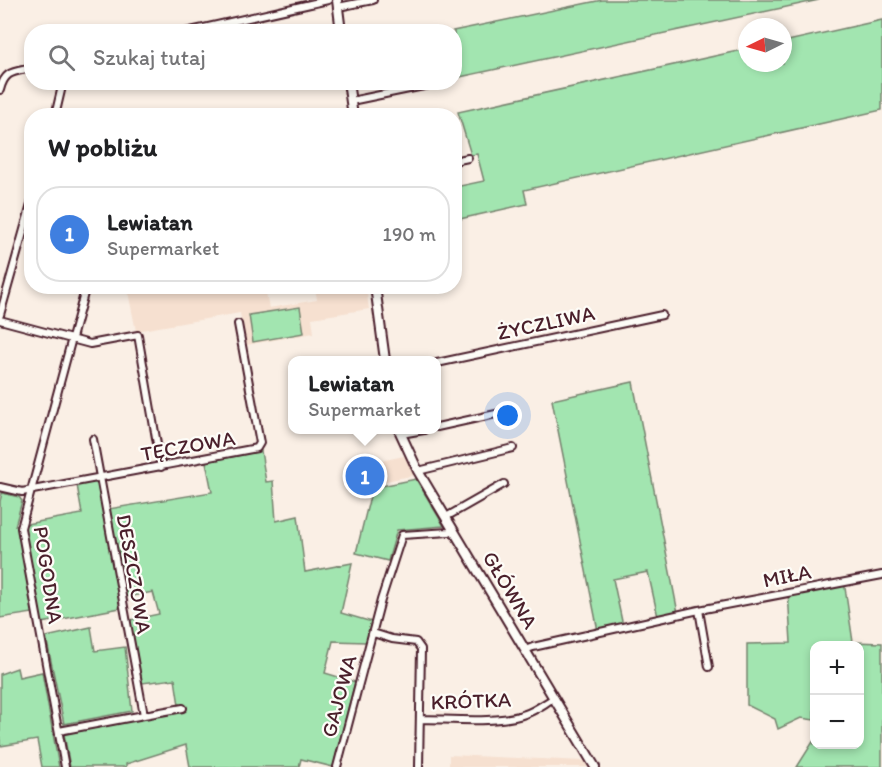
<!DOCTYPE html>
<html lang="pl">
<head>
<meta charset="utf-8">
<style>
	body { margin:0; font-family:Itim,sans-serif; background:#f2f2f2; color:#202124 }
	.controls { position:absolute; right:18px; bottom:18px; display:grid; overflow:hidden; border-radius:12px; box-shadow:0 3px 9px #0003 }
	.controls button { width:54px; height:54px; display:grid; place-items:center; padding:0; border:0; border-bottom:2px solid #e0e0e0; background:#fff; color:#202124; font:30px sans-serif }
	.compass { position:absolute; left:738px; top:18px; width:54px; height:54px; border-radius:50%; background:#fff; box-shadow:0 3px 9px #0003; rotate:265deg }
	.you { position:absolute; left:508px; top:416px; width:21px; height:21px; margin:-15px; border:4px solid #fff; border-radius:50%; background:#1a73e8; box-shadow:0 0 0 9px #1a73e833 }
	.badge { display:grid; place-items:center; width:39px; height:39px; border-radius:50%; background:#d1495b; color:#fff; font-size:20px; font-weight:700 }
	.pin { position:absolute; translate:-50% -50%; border:3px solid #fff; box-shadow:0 2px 6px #0006 }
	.popup { position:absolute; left:288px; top:356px; width:153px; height:78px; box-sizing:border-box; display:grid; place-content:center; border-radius:12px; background:#fff; filter:drop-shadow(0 2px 4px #0005); font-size:20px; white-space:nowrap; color:#757577 }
	.popup b { font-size:22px; color:#202124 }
	.popup::after { content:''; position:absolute; left:50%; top:100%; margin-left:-12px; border:12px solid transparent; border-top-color:#fff }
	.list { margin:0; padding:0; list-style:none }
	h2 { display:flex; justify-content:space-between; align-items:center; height:78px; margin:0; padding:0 24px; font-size:26px }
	h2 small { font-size:20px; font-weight:400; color:#757577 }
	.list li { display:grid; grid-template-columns:39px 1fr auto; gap:18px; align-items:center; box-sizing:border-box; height:96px; margin:0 12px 12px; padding:0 12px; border:2px solid #e0e0e0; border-radius:24px }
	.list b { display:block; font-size:22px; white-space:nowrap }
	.list p { margin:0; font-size:20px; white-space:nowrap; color:#757577 }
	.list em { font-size:20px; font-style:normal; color:#757577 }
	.icon { flex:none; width:33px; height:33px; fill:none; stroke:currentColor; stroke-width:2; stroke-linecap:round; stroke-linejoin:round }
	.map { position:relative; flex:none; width:882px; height:767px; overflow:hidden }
	.search { position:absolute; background:#fff; box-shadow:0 3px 9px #0003; left:24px; top:24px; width:438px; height:66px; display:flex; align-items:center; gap:15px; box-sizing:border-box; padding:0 21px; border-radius:24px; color:#757577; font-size:22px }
	.panel { position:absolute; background:#fff; box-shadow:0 3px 9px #0003; left:24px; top:108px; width:438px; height:186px; border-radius:24px }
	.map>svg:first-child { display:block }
</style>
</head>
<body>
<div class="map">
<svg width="882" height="767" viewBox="0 0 882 767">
	<rect width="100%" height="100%" fill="#faefe5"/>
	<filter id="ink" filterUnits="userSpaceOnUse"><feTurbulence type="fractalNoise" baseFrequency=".0167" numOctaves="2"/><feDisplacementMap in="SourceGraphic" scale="12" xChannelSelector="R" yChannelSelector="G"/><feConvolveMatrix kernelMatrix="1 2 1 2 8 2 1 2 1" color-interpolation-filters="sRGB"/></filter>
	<g filter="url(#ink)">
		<path fill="#f6e0d0" d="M127,287H265L269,308L317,300L315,287H366L369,309L312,318L314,333L246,345L240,313L136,331Z
			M404,456L415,475L348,489L345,473L376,466V462Z
			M449,755L585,761L588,767H449Z"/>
		<path fill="#a2e5b0" stroke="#76826e" stroke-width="1.5" d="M602,0H819L455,78L454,32L453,31Z
			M882,20V110L524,190L527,204L455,220V187L484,181L477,154L471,155L458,112L747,49V63H783V42Z
			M300,307L304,333L253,342L249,315Z
			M633,382L678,613L658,617L648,572L613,579L623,626L598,631L552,400Z
			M261,451L266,482L273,481L276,521L298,516L305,572L352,563L341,613L372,622L366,642L333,641L325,673L355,682L333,767L301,759L299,767H190L186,745L126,764V767H70L64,734L180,712L175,679L142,683L130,620L159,614L153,592L126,597L120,608L42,623L39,612L0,618V501L2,493L19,497L22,501L15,526L82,514L77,485L94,482L98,485L103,510L212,492L206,462Z
			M416,479L444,526L397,530L388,561L356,553L372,488Z
			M844,581L853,642L882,643V767H797L814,740V744H860V646H814V720L801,718L778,729L775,719L747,705V644L791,643L788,591Z
			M91,627L95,651L125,647L132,711L64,724L46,637Z
			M17,668L19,677L42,672L59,767H42L37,740L0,746V674Z"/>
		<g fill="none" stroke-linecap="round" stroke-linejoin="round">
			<defs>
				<path id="minor" d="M338,7L373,0
					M186,32L328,0
					M0,90C5,70 14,72 32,68
					M351,101L443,82
					M55,116L63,82
					M454,161L468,158
					M0,315L32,201
					M0,320L90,344L138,335L161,467
					M437,363L662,315
					M437,427L505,412
					M401,434L424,430
					M418,471L513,448
					M0,487L22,492L257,448L260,443L238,324
					M446,517L504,484
					M699,610L709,667
					M373,633L392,639L416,642L421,649L419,767
					M525,650L533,647L699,610L882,575
					M144,715L183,708
					M420,719C449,719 499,724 525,714C535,711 545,703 554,698
					M59,731L144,715L93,439
					M65,767L21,528L86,286
					M337,767L381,600L402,535L449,532L453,529"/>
				<path id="tertiary" d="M337,0L341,32
					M348,82L353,116
					M375,286L385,360
					M399,430L418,471L595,767"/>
			</defs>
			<use href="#minor" stroke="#4a1f2b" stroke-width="10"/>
			<use href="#tertiary" stroke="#4a1f2b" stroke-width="12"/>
			<use href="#minor" stroke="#fdfcf7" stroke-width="6"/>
			<use href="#tertiary" stroke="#fdfcf7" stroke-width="8"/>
		</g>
	</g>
	<g text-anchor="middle" stroke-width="4.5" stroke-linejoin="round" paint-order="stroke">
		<g font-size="21" fill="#4a1f2b" stroke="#fdfcf7">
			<text transform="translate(546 323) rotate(-12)" y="7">ŻYCZLIWA</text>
			<text transform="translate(188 446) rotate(-10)" y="7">TĘCZOWA</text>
			<text transform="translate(134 574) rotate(80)" y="7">DESZCZOWA</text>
			<text transform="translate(48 575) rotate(81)" y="7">POGODNA</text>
			<text transform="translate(787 576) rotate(-11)" y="7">MIŁA</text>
			<text transform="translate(510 590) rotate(59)" y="7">GŁÓWNA</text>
			<text transform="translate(339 696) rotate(-75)" y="7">GAJOWA</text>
			<text transform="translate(471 701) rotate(-2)" y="7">KRÓTKA</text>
		</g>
	</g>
</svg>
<div class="controls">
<button>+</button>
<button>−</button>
</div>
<svg class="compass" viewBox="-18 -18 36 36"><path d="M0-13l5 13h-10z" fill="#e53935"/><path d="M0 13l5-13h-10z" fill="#757577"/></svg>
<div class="you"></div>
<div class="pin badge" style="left:365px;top:476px;background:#3f7fe0">1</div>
<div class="popup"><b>Lewiatan</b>Supermarket</div>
<div class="search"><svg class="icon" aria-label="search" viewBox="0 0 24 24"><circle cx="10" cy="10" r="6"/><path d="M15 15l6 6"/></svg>Szukaj tutaj</div>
<section class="panel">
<h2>W pobliżu<small></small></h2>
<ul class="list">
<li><span class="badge" style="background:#3f7fe0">1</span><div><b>Lewiatan</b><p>Supermarket</p></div><em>190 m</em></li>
</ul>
</section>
</div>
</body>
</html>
